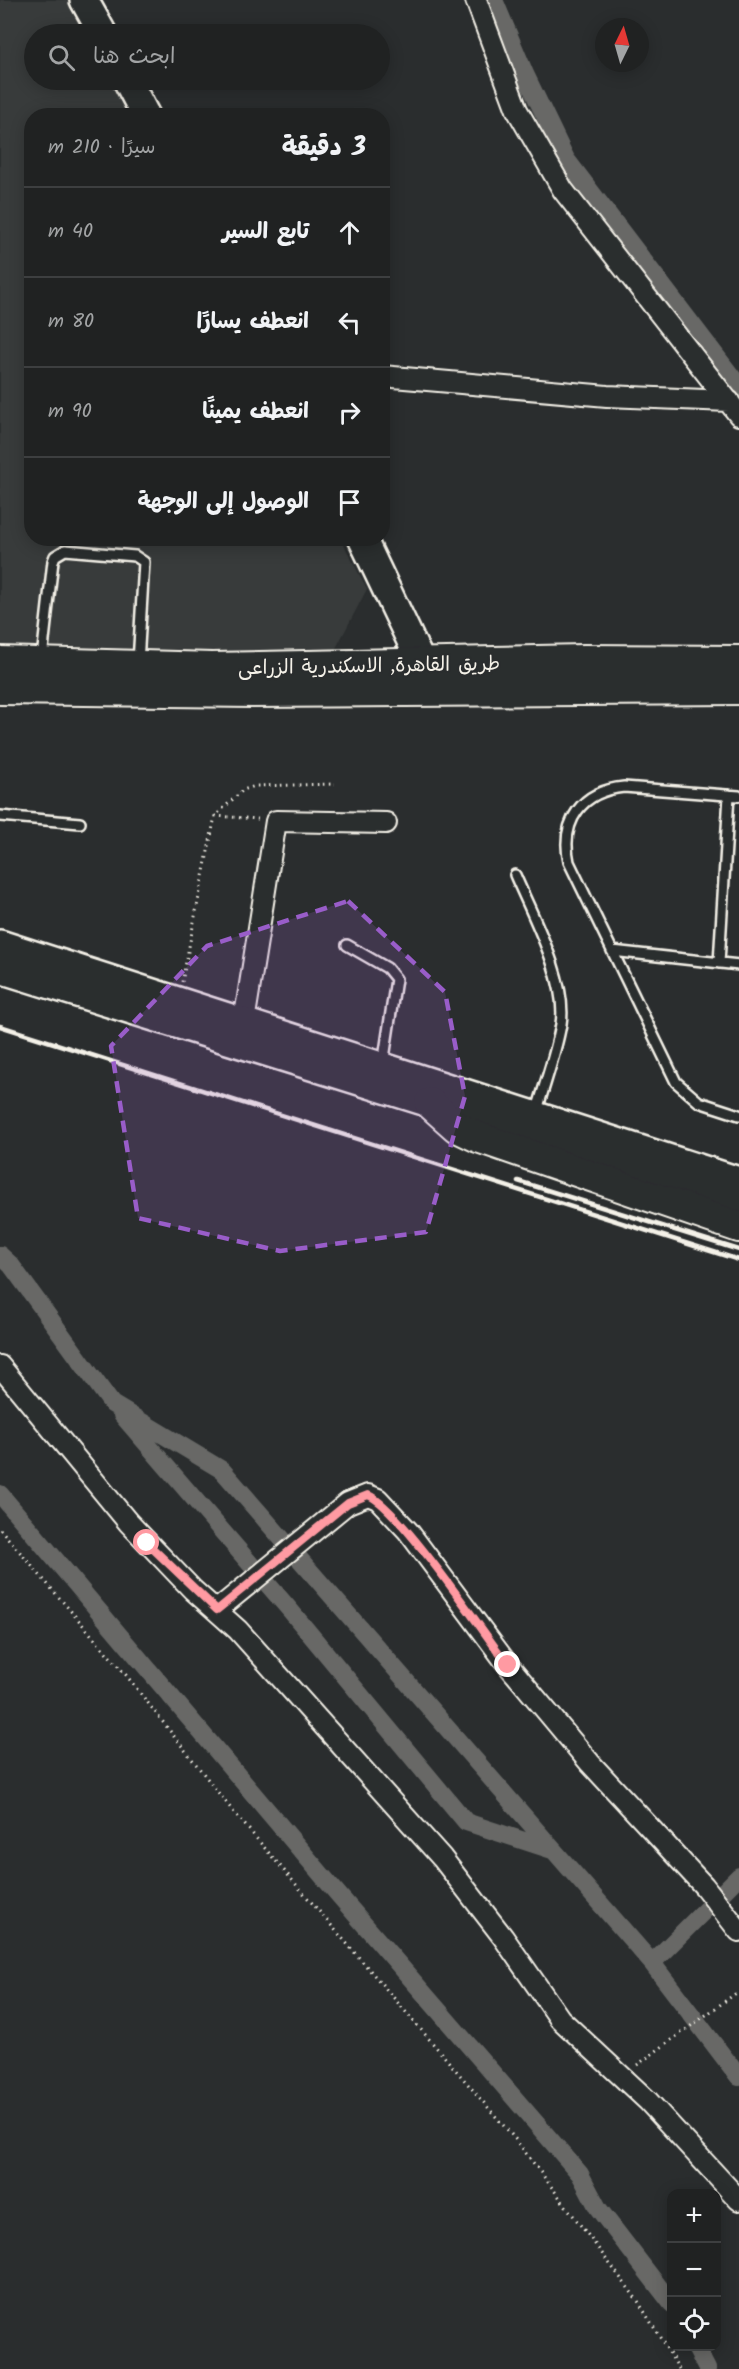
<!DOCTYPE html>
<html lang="ar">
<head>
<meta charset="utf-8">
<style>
	body { margin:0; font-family:Kalam,"Playpen Sans Arabic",sans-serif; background:#2d2f2f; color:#f1f3f6; direction:rtl }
	.controls { position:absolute; right:18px; bottom:18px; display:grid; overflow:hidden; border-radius:12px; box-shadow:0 3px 15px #0003 }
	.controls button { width:54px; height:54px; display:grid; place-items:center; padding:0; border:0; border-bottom:2px solid #3d3f40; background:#202222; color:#f1f3f6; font:30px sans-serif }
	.compass { position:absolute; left:595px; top:18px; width:54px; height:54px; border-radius:50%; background:#202222; box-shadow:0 3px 15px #0003; rotate:5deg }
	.stop { position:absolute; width:18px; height:18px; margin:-14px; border:4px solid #ff9aa2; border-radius:50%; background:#fff }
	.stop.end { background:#ff9aa2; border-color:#fff; box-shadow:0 2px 6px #0008 }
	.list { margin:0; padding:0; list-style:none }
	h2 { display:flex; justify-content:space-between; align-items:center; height:78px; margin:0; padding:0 24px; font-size:26px }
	h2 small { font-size:20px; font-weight:400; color:#a2a4a5 }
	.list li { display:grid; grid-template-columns:39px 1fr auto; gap:18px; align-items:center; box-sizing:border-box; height:90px; padding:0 24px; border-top:2px solid #3d3f40 }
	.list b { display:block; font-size:22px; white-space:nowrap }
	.list em { font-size:20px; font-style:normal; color:#a2a4a5 }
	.icon { flex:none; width:33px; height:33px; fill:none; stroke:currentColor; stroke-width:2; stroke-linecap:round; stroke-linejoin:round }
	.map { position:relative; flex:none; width:739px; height:2369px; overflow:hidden; direction:ltr }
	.search { position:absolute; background:#202222; box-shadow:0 3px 15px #0003; left:24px; top:24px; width:366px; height:66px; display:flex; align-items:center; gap:15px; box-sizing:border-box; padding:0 21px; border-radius:33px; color:#a2a4a5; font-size:22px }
	.panel { position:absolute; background:#202222; box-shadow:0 3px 15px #0003; left:24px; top:108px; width:366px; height:438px; border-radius:24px; direction:rtl }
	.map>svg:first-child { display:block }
</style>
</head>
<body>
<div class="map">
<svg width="739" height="2369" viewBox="0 0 739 2369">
	<rect width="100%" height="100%" fill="#2a2d2e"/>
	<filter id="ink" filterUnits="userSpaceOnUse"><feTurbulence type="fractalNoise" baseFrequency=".0167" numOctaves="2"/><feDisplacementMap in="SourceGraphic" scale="12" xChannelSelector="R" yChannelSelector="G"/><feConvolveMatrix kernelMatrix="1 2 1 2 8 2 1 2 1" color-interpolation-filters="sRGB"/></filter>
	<g filter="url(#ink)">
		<path fill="#373a3a" d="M0,0H70L88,34H34V80H110L128,115L32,116V538L341,539L367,589L334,652L0,650Z"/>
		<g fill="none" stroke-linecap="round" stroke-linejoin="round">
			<path stroke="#676866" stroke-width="18" d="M494,0L525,74L566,159L739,386
				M0,1255L11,1265L112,1404L222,1470L652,1963L739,2077
				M122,1415L290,1610L466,1822L552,1850
				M0,1494L337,1893L580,2174L598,2208L672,2304
				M652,1963L739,1876
				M695,2346L707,2369"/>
			<defs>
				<path id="service" d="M42,658L53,561L55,556L65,550L135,556L144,562L138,663
					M739,796L624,787C582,791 560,821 569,862L676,1082L699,1102L739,1115
					M0,816L80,823
					M515,875C532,915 568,981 561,1024C556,1054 544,1085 536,1114
					M347,945L387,968L396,979L383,1065
					M612,951L739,965
					M719,963L729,795"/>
				<path id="minor" d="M476,0L517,110L563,190L739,415
					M382,376L607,396L729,401
					M244,1022L276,821L386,823
					M0,1366L128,1522L193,1590L238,1630L442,1858L503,1937L560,2019L648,2101L739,2200
					M217,1610L348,1503L368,1495L378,1499L408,1531L508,1665L590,1763L704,1886L739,1931"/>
				<path id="secondary" d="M84,0L103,34
					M127,80L146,116
					M362,538L430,681
					M0,944L739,1181
					M0,969L430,1103L739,1204"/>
				<path id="primary" d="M430,1103L457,1127L478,1137L739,1227"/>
				<path id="trunk" d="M0,663L212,669L584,661L739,662
					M0,688L253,691L739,688"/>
			</defs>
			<use href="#service" stroke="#f4f1e8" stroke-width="14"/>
			<use href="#minor" stroke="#f4f1e8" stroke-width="24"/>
			<use href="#secondary" stroke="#f4f1e8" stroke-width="32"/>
			<use href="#primary" stroke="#f4f1e8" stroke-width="34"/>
			<use href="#trunk" stroke="#f4f1e8" stroke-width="36"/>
			<path stroke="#f4f1e8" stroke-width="3" stroke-dasharray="1.5 4.5" stroke-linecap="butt" d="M215,816L258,819
				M182,982L215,816L243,790L255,786L335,784
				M0,1529L126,1675L232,1810L516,2140L638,2301L679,2369
				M637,2065L739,1991"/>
			<use href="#service" stroke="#2a2d2e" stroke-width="9"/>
			<use href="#minor" stroke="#2a2d2e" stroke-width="20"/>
			<use href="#secondary" stroke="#2a2d2e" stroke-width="27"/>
			<use href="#primary" stroke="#2a2d2e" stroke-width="30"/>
			<use href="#trunk" stroke="#2a2d2e" stroke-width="32"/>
			<path stroke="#f4f1e8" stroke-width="4.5" d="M0,1026L739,1260
				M518,1181L739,1250"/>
		</g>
	</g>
	<g fill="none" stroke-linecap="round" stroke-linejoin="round" filter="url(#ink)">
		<path stroke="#ff9aa2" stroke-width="8" d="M147,1543L217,1610L348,1503L368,1495C398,1506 483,1632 508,1665"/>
	</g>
	<path fill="#995dc9" fill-opacity="0.2" stroke="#995dc9" stroke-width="4.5" stroke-dasharray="12 8" stroke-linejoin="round" d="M348,901L445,992L465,1096L426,1232L280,1251L138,1218L111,1046L207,946Z"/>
	<g text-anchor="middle" stroke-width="4.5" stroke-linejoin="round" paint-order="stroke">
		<g font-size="20" fill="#f4f1e8" stroke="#2a2d2e">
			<text transform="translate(369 665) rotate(-1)" y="7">طريق القاهرة, الاسكندرية الزراعى</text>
		</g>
	</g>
</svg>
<div class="controls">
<button>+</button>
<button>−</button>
<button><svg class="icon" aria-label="locate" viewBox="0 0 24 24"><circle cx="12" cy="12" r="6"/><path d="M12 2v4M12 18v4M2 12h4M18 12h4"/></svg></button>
</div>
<svg class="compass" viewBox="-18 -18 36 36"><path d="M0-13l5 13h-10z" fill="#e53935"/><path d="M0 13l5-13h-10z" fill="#a2a4a5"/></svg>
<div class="stop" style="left:147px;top:1543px"></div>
<div class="stop end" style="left:508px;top:1665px"></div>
<div class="search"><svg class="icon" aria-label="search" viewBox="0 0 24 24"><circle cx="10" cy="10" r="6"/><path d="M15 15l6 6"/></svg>ابحث هنا</div>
<section class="panel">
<h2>3 دقيقة<small>سيرًا · 210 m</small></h2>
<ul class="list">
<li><svg class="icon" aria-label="ahead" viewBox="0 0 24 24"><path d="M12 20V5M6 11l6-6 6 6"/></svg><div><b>تابع السير</b></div><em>40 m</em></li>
<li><svg class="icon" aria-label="left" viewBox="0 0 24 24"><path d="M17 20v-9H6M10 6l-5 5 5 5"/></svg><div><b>انعطف يسارًا</b></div><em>80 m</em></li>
<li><svg class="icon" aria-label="right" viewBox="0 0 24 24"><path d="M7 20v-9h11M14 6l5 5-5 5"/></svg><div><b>انعطف يمينًا</b></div><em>90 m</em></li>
<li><svg class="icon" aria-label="arrive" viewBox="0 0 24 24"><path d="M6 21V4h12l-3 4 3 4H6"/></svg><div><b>الوصول إلى الوجهة</b></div></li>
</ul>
</section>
</div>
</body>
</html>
